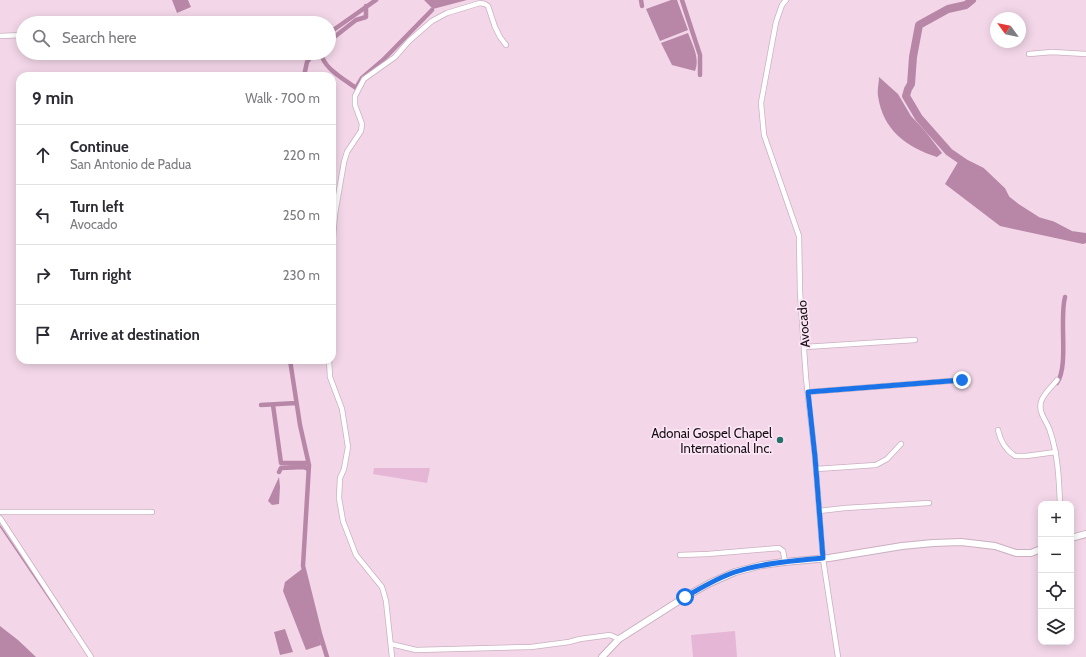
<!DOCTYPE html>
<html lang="en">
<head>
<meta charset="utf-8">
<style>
	body { margin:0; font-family:Cabin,sans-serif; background:#f2f2f3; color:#2b2b33 }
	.controls { position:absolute; right:12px; bottom:12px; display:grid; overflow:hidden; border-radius:8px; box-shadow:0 2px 10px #0003 }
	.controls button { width:36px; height:36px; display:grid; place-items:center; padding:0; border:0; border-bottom:1px solid #e1e1e2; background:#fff; color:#2b2b33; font:20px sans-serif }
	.compass { position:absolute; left:990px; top:12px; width:36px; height:36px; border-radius:50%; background:#fff; box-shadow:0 2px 10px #0003; rotate:303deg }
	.stop { position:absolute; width:12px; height:12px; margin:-9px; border:3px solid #1a73e8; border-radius:50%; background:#fff }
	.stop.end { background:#1a73e8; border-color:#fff; box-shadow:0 1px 4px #0008 }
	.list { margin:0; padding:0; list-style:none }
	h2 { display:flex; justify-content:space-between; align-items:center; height:52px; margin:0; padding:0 16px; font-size:17px }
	h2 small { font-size:13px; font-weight:400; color:#7c7c81 }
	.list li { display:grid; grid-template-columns:26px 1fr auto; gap:12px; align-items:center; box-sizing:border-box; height:60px; padding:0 16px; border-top:1px solid #e1e1e2 }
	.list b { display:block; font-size:15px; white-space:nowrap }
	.list p { margin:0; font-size:13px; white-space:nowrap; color:#7c7c81 }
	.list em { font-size:13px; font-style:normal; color:#7c7c81 }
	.icon { flex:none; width:22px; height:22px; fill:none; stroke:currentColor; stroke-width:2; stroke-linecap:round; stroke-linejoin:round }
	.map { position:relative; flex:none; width:1086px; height:657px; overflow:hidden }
	.search { position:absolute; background:#fff; box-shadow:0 2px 10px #0003; left:16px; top:16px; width:320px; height:44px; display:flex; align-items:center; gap:10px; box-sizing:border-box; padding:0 14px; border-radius:22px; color:#7c7c81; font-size:15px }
	.panel { position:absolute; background:#fff; box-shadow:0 2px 10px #0003; left:16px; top:72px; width:320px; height:292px; border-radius:12px }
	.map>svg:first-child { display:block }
</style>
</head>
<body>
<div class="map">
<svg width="1086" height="657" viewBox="0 0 1086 657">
	<rect width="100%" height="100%" fill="#f3d7e9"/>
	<path fill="#e6b6d6" d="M374,468H430L427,483L373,474Z
		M735,631L737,657H693L691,635Z"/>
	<path fill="#b887a8" d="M172,0H188L191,7L177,13Z
		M424,0H467L433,9Z
		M671,0H677L688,30L660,41L646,9Z
		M688,33C693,46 700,58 695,71L672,65L661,43Z
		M879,77L898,94L911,116L925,131L942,153L937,157C906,147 883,130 878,96C877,90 879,83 879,77Z
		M958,162L975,170L976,173L984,174L991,184L996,188L1004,201L1014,210L1050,228L1070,236L1086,238V243L1083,244L1000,226L945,184Z
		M279,477L280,487L279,504L272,505L268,501Z
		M302,569L321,645L306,650L283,591L285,582Z
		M0,626L18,640L36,657H0Z
		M285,629L293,652L280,655L274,632Z"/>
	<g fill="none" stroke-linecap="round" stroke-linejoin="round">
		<path stroke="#b887a8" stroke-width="1.5" d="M0,526L72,632"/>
		<path stroke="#b887a8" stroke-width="4.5" d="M641,0L642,6
			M682,0L700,55V75
			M329,33L376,0
			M333,38L356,20L366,17V6
			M322,53C320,66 347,81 356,88L362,78L383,60L432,10
			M304,76L307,62L314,53
			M290,360L300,425L309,465L303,566L320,634L327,657
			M1057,383C1069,366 1059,319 1065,297
			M261,405L296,403
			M273,405L281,463H308
			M279,472L281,468L304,467L308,469"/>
		<path stroke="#b887a8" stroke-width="8" d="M972,0L966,5L948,9L919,25L913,57L911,84L908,89L906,96L919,118L949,152L965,163L981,171L1002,191L1006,199L1016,207L1038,221L1052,225L1071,235L1086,237"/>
		<defs>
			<path id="minor" d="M786,0L782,5L776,22L761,103L764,135L799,236L800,292L806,378L815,457L823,559L838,657
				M0,36L23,35
				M1029,54L1052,52L1086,54
				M332,316L333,237L335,214L344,162L347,152L361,131L362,124L355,105V96L364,79L395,57L409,41L432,21L447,13L480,3L485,4L488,6L495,27L500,37L506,45
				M805,347L915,340
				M329,360L330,377L342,409L348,447L344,469L340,478L339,498L343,521L356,555L382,587L386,601L392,657
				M1057,380C1052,387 1043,394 1041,402C1038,413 1047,421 1050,431C1058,455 1059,479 1060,504
				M808,392L962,380
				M998,430C1000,440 1006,450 1015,456H1026L1056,452
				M816,469L876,465L887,459L901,444
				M819,511L845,508L929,503
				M0,512H152
				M0,518L91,657
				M680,555L708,554L779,548L783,551L785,562
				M391,644L416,650L531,647L569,642L580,639L610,635L619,639"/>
			<path id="tertiary" d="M1071,538L1086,534
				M602,657L619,639L685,597L710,583L735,572L762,565L784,562L829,558L902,546L933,543L961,542L995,546L1016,553H1031L1041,549"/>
		</defs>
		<use href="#minor" stroke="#cab0c1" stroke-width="6"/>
		<use href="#tertiary" stroke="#cab0c1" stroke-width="8"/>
		<use href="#minor" stroke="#fff" stroke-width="4.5"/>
		<use href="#tertiary" stroke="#fff" stroke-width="6"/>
	</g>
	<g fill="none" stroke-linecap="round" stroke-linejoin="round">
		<path stroke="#1a73e8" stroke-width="5" d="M685,597C701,588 717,578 735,572C763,563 793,561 823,558L815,457L808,392L962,380"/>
	</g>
	<circle fill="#26706b" stroke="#fce6f5" stroke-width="1.5" cx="780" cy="440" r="4"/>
	<g text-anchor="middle" stroke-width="3.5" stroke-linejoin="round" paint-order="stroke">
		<g font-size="13" fill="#170e15" stroke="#fce6f5">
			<text transform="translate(803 324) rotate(-94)" y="5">Avocado</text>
		</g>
		<g font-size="13" fill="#170e15" stroke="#fce6f5" text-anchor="end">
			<text x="772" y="438">Adonai Gospel Chapel<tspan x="772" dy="15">International Inc.</tspan></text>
		</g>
	</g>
</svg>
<div class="controls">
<button>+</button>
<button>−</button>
<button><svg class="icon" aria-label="locate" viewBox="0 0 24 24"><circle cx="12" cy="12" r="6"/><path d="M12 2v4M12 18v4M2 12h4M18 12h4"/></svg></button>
<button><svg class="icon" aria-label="layers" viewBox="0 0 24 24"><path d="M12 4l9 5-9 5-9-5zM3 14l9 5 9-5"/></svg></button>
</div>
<svg class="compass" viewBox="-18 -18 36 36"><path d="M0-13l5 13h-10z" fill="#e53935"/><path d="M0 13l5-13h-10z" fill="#7c7c81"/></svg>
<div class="stop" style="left:685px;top:597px"></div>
<div class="stop end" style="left:962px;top:380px"></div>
<div class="search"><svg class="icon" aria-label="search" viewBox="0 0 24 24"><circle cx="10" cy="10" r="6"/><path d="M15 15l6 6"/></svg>Search here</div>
<section class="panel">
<h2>9 min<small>Walk · 700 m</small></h2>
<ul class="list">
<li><svg class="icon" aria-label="ahead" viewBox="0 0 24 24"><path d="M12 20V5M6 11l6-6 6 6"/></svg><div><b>Continue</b><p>San Antonio de Padua</p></div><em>220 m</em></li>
<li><svg class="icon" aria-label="left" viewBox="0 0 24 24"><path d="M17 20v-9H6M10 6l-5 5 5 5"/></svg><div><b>Turn left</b><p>Avocado</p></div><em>250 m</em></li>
<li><svg class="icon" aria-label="right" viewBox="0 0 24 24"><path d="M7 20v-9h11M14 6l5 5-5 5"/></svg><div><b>Turn right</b></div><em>230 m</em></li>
<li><svg class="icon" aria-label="arrive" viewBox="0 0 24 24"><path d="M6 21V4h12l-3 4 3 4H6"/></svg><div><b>Arrive at destination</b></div></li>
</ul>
</section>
</div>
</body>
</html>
